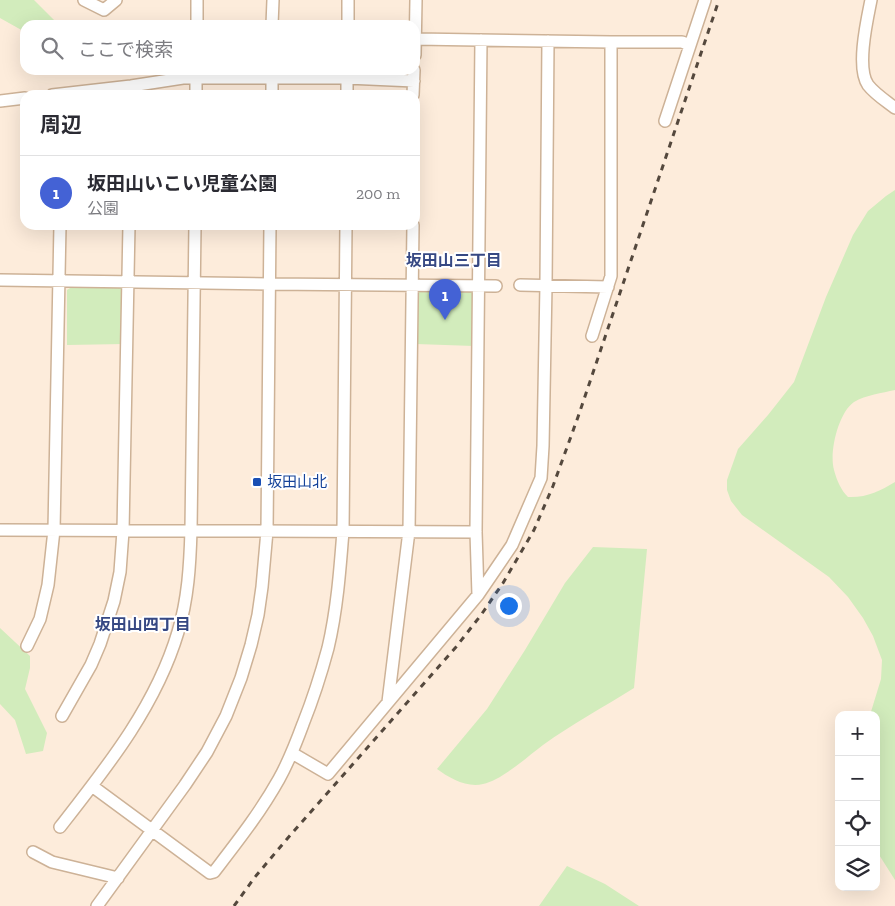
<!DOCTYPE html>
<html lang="ja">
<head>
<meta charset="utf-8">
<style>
	body { margin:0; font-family:"Zilla Slab","Noto Sans JP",serif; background:#f2f2f3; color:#2b2b33 }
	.controls { position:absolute; right:15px; bottom:15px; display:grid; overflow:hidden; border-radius:10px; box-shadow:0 5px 20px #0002 }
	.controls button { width:45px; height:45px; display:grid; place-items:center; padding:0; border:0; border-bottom:1px solid #e1e1e2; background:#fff; color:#2b2b33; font:25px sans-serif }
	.you { position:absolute; left:508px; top:605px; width:18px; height:18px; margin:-12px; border:4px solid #fff; border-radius:50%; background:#1a73e8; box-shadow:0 0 0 8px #1a73e833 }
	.badge { display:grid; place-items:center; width:32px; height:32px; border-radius:50%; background:#4462d5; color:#fff; font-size:16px; font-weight:700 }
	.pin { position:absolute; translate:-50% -41px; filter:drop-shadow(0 1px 2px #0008) }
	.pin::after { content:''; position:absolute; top:26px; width:18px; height:15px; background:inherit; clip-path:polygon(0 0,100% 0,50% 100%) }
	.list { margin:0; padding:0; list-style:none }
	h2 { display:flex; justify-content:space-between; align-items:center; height:65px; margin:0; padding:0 20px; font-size:21px }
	h2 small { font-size:16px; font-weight:400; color:#7c7c81 }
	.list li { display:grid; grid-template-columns:32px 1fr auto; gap:15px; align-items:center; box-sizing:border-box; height:75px; padding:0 20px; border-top:1px solid #e1e1e2 }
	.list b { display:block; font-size:19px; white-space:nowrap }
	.list p { margin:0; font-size:16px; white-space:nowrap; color:#7c7c81 }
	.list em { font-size:16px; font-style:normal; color:#7c7c81 }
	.icon { flex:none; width:28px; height:28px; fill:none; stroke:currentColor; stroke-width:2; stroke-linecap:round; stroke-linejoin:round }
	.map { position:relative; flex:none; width:895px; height:906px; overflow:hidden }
	.search { position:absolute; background:#fff; box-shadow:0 5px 20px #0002; left:20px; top:20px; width:400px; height:55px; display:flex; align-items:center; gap:12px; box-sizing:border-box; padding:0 18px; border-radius:15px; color:#7c7c81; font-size:19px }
	.panel { position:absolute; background:#fff; box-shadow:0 5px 20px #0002; left:20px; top:90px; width:400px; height:140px; border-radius:15px }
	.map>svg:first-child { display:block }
</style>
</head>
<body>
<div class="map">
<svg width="895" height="906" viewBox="0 0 895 906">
	<rect width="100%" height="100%" fill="#fdecdb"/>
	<path fill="#d2ecbc" d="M0,0H34L59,25H25V32L0,18Z
		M895,190V390C882,393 866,395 854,402C838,413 829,453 834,470C837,481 841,490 848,497C866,498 880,491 895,482V880L876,850V715H870L881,679L882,660L873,636L863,618L848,597L829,577L742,515L731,501L727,490V480L738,449L768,415L794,382L826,297L853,235L868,211L886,196Z
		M73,286L121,287L125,293L124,344L67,345V290Z
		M422,290L471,291L475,294L474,346L416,344L417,294Z
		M593,547L647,549L634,688C604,707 572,724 543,745C527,757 502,780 483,784C467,788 449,778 437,769L487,709L525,650L565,583Z
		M0,628L30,656V668L25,689L47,733L43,751L26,754L15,720L0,704Z
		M567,866L605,884L639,906H539Z"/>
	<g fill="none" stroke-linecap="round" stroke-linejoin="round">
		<defs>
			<path id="minor" d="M84,0L104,10L116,0
				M871,0C867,20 856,68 868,85C875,94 886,101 895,108
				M197,25V0
				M272,25L273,0
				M348,25V0
				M416,39L611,42H682L690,45
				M415,55L416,0
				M52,95L131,86L183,78H347L414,81
				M196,95V70
				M272,95V70
				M347,95V70
				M413,95L414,70
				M0,101L25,98
				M665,121L705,0
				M0,280L269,284L496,286
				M520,285L608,287
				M592,336L611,276V42
				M0,530L476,532
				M478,595L476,532L481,40
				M27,646L40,619L48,585L54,530L60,225
				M388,702L409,531L413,225
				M62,716L91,665L100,644L114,601L120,572L123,531L129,225
				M292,753L328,774L478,595L512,545L541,478L543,446L546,285L548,41
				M92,786L210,873L214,872C237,842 260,813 279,779C289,761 296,743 303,724C313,699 321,674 328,648C337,610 340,570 343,531L346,225
				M60,827C107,767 156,706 178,632C188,599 190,565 191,530L195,225
				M33,852L52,862L118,878
				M97,906L185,785L207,752L226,716L241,678L251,645L258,615L262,587L267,531L270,225"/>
		</defs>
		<use href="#minor" stroke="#cdb297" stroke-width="14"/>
		<use href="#minor" stroke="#fff" stroke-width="11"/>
		<path stroke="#54483d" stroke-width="3" stroke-dasharray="6 6" stroke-linecap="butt" d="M234,906L255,877L287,839L456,647L481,615L503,583L534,530L553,486L578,417L719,0"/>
	</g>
	<rect fill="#1a4fb4" stroke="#fff" stroke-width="2" x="252" y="477" width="10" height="10" rx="2.5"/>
	<g text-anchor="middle" stroke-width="4" stroke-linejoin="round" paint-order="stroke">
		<g font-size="15" fill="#164399" stroke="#fff" text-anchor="start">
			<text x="267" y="487">坂田山北</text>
		</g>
		<g font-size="16" font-weight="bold" fill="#364883" stroke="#fff">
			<text x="454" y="266">坂田山三丁目</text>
			<text x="143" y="630">坂田山四丁目</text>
		</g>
	</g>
</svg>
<div class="controls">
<button>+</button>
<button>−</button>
<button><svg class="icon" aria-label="locate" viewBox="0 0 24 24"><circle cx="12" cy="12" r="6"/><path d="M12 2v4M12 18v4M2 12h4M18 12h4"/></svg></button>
<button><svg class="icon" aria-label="layers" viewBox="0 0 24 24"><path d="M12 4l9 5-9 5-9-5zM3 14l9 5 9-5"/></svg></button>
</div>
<div class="you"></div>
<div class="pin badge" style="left:445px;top:320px">1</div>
<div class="search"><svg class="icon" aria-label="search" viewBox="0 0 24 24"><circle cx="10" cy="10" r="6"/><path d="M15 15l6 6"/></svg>ここで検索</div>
<section class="panel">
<h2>周辺<small></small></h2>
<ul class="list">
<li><span class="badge">1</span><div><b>坂田山いこい児童公園</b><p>公園</p></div><em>200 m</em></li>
</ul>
</section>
</div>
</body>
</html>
